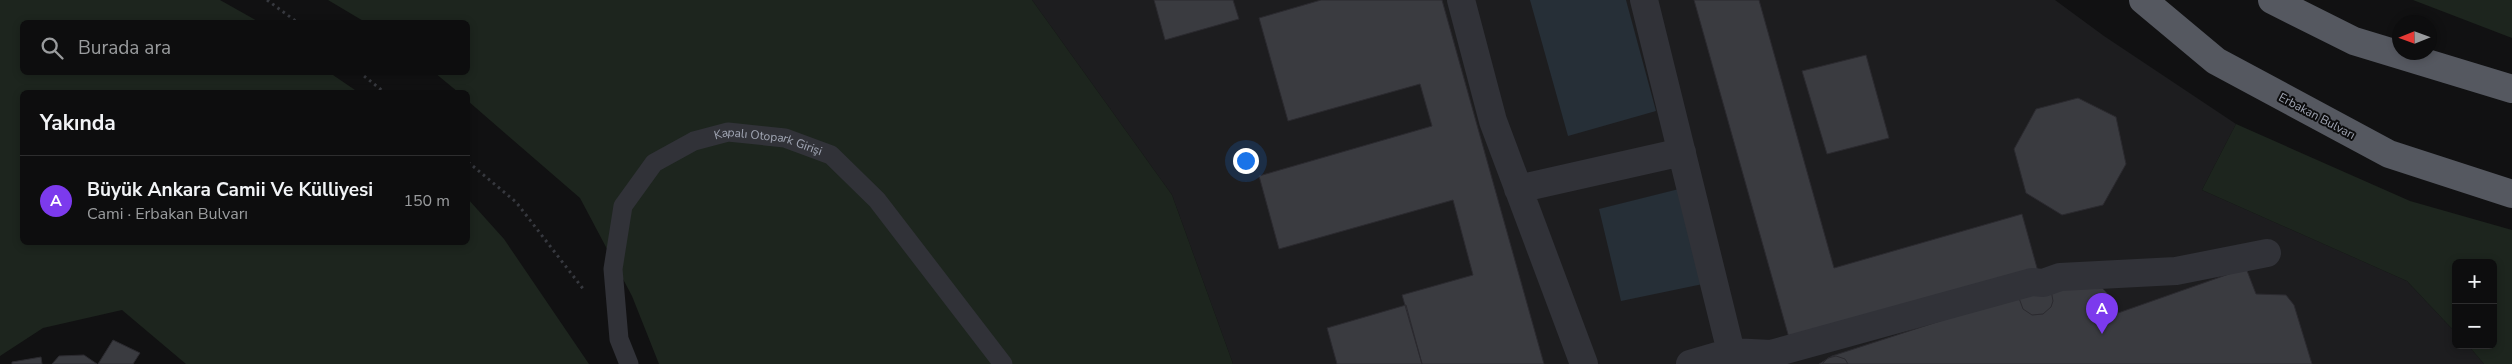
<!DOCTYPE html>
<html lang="tr">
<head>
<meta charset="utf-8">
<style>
	body { margin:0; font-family:"Nunito Sans",sans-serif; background:#161617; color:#f1f3f6 }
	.controls { position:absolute; right:15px; bottom:15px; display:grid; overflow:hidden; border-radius:8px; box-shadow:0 2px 8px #0003 }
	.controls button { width:45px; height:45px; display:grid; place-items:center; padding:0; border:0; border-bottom:1px solid #2d2d2e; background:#0d0d0e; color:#f1f3f6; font:25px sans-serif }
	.compass { position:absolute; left:2392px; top:15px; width:45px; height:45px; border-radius:50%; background:#0d0d0e; box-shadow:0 2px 8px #0003; rotate:269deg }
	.you { position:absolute; left:1245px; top:160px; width:18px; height:18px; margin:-12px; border:4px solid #fff; border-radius:50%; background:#1a73e8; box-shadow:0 0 0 8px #1a73e833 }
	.badge { display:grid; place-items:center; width:32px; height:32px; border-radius:50%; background:#7c3aed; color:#fff; font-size:16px; font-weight:700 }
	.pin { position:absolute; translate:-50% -41px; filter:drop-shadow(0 1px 2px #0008) }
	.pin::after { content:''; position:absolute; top:26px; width:18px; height:15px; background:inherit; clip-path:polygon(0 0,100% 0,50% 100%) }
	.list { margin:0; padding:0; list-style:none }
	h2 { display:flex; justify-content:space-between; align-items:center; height:65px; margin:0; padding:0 20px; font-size:21px }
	h2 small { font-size:16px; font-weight:400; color:#9a9c9e }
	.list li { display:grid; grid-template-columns:32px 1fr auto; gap:15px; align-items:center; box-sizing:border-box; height:90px; padding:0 20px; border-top:1px solid #2d2d2e }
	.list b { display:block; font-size:19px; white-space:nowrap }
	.list p { margin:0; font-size:16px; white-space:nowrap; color:#9a9c9e }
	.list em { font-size:16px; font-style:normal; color:#9a9c9e }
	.icon { flex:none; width:28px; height:28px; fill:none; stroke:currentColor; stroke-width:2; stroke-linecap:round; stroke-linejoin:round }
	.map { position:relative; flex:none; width:2512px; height:364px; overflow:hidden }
	.search { position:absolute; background:#0d0d0e; box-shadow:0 2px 8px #0003; left:20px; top:20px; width:450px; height:55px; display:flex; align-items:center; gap:12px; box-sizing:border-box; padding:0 18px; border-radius:8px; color:#9a9c9e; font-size:19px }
	.panel { position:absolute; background:#0d0d0e; box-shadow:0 2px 8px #0003; left:20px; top:90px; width:450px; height:155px; border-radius:8px }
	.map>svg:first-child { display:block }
</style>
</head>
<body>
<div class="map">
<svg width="2512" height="364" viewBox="0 0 2512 364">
	<rect width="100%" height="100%" fill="#111112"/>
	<path fill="#1d1d1f" d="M1032,0H2055L2104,36L2236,124L2202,190L2407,281L2456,333V345H2468L2484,364H1233L1172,195Z"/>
	<path fill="#1d251e" d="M0,0H220L259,22H22V72L330,73L358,92H22V242H468V199L504,239L589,364H186L122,310L43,328L0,356Z
		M328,0H1032L1172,195L1233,364H659L632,296L580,198L468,101V92H458L435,73L468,72V22H365Z
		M2413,0H2512V38Z
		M2236,124L2410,201L2512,230V364H2484L2468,345H2493V263H2456V333L2407,281L2202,190Z"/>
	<path fill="#262f37" d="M1530,0H1626L1656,111L1568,136Z
		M1683,188L1703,284L1621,301L1599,209Z"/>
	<path fill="#3a3b40" stroke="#2b2a2f" d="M1154,0H1233L1239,19L1165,40Z
		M1321,0H1442L1544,364H1422L1402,295L1473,275L1453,200L1279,249L1259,176L1432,126L1420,84L1288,121L1259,18Z
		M1694,0H1759L1834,268L2022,214L2039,275L1791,345Z
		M1866,55L1889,138L1827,154L1802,71Z
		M2078,98L2116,117L2126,164L2103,205L2062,215L2026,193L2014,149L2036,109Z
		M2246,268L2256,294L2286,295L2294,305L2312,364H1819L1832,356L2048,286L2096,282L2114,300L2118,313Z
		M2051,290L2053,301L2051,307L2043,314L2032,315L2023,309L2019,298Z
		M1406,305L1422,364H1337L1327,328Z
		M113,340L140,353L133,364H98Z
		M84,355L97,364H52L59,356Z
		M1836,356L1845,359L1848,364H1822L1828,358Z
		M41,357L42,364H12V362Z"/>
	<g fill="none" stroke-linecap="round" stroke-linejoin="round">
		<path stroke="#37393f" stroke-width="3" stroke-dasharray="2.5 4" stroke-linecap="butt" d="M267,0L297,22
			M359,72L384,92
			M468,162L516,202L584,290"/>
		<path stroke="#313238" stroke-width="19" id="s1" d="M629,364L619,339L613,269L623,206L654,163L694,141L728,132L785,138L831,155L877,200L1003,364"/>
		<path stroke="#313238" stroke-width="28" d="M1461,0L1493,121L1584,364
			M1644,0L1731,352L1690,364
			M1518,189L1682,152
			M1731,352L1771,354L2032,282L2043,283L2060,277L2176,271L2267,253"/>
		<path stroke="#555860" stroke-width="28" d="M2143,0L2216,61L2389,154L2512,194
			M2272,0L2354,41L2512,89"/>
	</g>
	<g text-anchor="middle" stroke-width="4" stroke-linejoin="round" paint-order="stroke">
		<g font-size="12" fill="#a1a6b4" stroke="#0c0c0d">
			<text transform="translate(2317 116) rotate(28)" y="4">Erbakan Bulvarı</text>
			<text dy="4" stroke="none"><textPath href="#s1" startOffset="336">Kapalı Otopark Girişi</textPath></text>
		</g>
	</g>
</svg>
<div class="controls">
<button>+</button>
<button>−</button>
</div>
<svg class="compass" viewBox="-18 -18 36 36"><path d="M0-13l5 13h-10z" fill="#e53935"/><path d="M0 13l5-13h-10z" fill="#9a9c9e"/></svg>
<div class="you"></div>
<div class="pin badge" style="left:2102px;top:334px">A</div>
<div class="search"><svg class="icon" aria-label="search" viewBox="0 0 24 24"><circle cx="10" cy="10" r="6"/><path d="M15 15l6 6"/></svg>Burada ara</div>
<section class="panel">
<h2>Yakında<small></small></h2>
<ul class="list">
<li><span class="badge">A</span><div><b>Büyük Ankara Camii Ve Külliyesi</b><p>Cami · Erbakan Bulvarı</p></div><em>150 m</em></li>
</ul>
</section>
</div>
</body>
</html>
